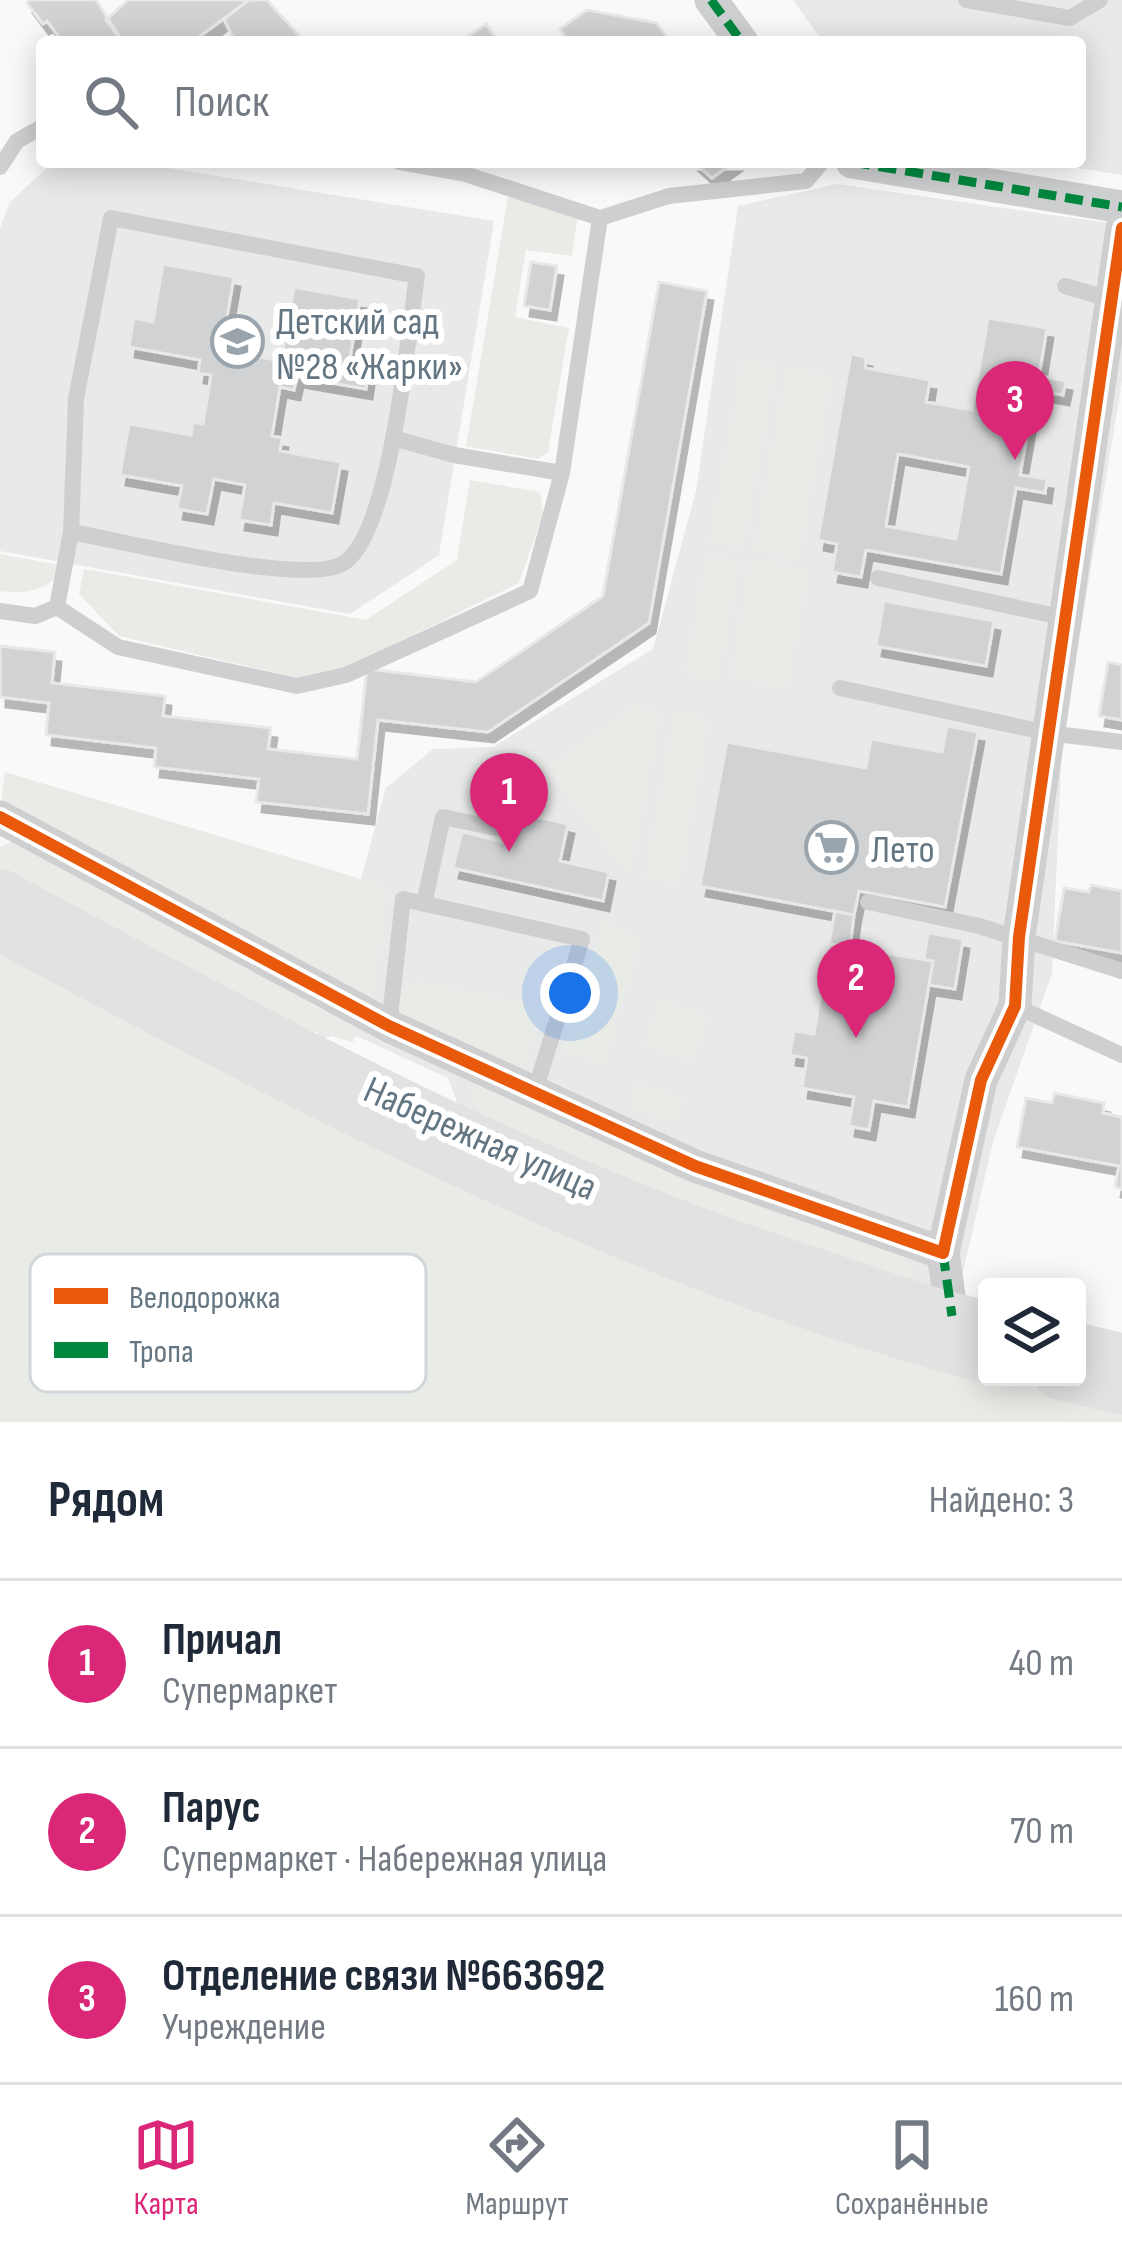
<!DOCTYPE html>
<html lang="ru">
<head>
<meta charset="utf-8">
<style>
	body { margin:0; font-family:"Sofia Sans Condensed",sans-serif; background:#f2f2f3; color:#1f2937 }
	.controls { position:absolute; right:36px; bottom:36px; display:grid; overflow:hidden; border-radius:12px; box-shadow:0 6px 30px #0003 }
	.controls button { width:108px; height:108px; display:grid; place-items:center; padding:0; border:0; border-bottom:3px solid #e0e1e3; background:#fff; color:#1f2937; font:60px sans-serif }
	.you { position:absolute; left:570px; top:993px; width:42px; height:42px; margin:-30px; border:9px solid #fff; border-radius:50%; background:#1a73e8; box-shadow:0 0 0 18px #1a73e833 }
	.badge { display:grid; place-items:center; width:78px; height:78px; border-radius:50%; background:#db2777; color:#fff; font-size:39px; font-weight:700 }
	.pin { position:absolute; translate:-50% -99px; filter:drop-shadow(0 3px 6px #0008) }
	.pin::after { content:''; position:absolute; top:63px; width:42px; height:36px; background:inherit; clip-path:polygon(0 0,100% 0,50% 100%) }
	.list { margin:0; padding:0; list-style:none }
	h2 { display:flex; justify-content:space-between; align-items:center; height:156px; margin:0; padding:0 48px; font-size:51px }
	h2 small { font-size:39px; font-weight:400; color:#747a83 }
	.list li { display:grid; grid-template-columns:78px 1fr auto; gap:36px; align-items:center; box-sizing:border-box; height:168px; padding:0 48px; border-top:3px solid #e0e1e3 }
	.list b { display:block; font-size:45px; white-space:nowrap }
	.list p { margin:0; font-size:39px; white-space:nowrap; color:#747a83 }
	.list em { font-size:39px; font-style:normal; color:#747a83 }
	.icon { flex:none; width:66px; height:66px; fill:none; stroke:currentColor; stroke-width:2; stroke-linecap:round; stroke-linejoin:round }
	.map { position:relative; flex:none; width:1122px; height:1422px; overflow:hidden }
	.search { position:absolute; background:#fff; box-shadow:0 6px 30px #0003; left:36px; right:36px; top:36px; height:132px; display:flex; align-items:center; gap:30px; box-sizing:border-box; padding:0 42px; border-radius:12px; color:#747a83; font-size:45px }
	.sheet { height:660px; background:#fff }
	nav { display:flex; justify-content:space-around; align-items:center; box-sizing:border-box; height:168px; border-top:3px solid #e0e1e3; background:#fff; font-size:33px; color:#747a83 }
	nav a { display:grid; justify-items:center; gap:6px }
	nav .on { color:#db2777 }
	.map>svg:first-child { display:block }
</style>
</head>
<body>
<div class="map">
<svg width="1122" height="1422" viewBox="0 0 1122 1422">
	<defs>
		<filter id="shadow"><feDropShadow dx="6" dy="10" stdDeviation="0" flood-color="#0004"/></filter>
	</defs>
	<rect width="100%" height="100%" fill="#f9f9f9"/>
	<path fill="#e8e9e9" d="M793,0H1122V175L1040,162H1080V42H823Z
		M53,162H131L494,221L439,555L350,614L0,551V228L10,202Z
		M837,184L1122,225V381L1062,743L1052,973L993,1142L957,1298L460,1110L448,1078L348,1032L316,1040L386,788L433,749L493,747L653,649L696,491L738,206Z"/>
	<path fill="#e8ebe6" d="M508,197L578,215L572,256L526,250L515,317L569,328L548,452L538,459L466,446Z
		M743,360L776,366L743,548L709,542Z
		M786,368L831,376L799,559L754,552Z
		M470,480L540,492L543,514L519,583L332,675L302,679L119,636L79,594L84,569L366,620L457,560Z
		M0,554L64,566C52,590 25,595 0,591Z
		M706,555L740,561L718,681L685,674Z
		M751,559L809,569L787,689L730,678Z
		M633,706L661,711L630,877L551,774L552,765Z
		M675,712L709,718L679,885L645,879Z
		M5,772L388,887L373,995L365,1001L0,811Z
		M18,838L358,1030L353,1042L283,1023L0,867V847Z
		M603,920L641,940L605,1064L560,1050Z
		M0,948L998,1377L1122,1405V1422H0Z
		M418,981L529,1004L539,1020L524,1063L515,1068L398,1014L400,995Z
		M661,999L708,1017L691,1063L644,1046Z
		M479,1083L907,1256L915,1271L903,1283L662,1198L478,1115L474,1096Z
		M637,1083L684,1100L675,1124L628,1107Z"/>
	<path fill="#d0d2d3" stroke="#e8e8e8" stroke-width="3" fill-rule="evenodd" filter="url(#shadow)" d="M30,0H96L123,42H63L47,21L43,24L27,3Z
		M128,0H249L192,42H123L106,20Z
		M249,0H267L305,42H235L224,19Z
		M587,10L657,23L670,42H568L560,29Z
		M486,24L499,42H460Z
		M694,162H734L712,178Z
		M531,262L557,266L550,310L524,306Z
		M163,264L234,277L221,350L281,361L294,287L360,299L350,358L370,362L366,389L297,377L294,390L280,387L272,436L282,438L280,451L341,462L332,513L274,503L271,525L239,520L245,485L214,479L207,514L177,509L182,486L120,475L129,424L191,435L193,422L203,424L211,375L198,373L200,360L129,347L134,318L153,322Z
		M659,282L707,291L649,623L488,732L378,720L368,814L256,802L259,779L154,767L156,748L46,735L49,703L0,697V646L55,652L52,683L165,696L163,716L271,728L268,749L357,759L367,669L476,682L603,596Z
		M988,318L1047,328L1039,376L1066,381L1063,395L1035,390L1020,475L1047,479L1045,493L1016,488L1001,574L866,550L861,577L832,572L837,544L818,540L851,354L866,357L865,368L930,380L926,402L972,410ZM898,454L969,467L956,539L886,526Z
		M884,601L994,621L986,666L876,646Z
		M1108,662L1122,665V720L1099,716Z
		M947,726L978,732L945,907L859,891L854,915L700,886L727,742L866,768L871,739L942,752Z
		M519,813L568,824L560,861L609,872L603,901L453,868L462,832L512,844Z
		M1091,885L1122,891V953L1055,941L1064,888L1089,892Z
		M835,911L854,915L850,947L829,944Z
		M928,933L963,939L955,989L929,985L933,961L924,960Z
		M829,944L933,961L908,1107L874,1101L869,1130L849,1126L854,1097L802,1088L807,1058L790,1055L794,1031L814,1034Z
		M1054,1093L1104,1103L1103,1113L1122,1117V1189L1115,1187L1119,1166L1017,1147L1026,1098L1052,1103Z"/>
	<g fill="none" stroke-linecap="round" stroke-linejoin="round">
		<path stroke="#cecfd0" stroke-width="16" d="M966,0L1070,18L1100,0
			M399,162L465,174L600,218L669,196L806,181L822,162
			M0,167L17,141L42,127
			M111,218L417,276C408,333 391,538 342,564C301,586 124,541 71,532L76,399Z
			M1065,286L1109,299
			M393,438L454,455L562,473
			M878,578L1066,618
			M57,607L71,532
			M0,611L35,616L57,607L118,647L297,686L346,675L530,591L562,473L600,218
			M840,688L1048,733L1122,742
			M868,902L979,926L1122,971
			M424,904L443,817L505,830
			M1015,1006L1122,1055
			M389,1026L403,899L582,939L535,1091"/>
		<path stroke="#cecfd0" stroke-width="33" d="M711,0L742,42
			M852,162L1122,207
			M0,817L389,1026L695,1166L943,1253L981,1080L1015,1006L1019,937L1122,228
			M943,1253L952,1316"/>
		<path stroke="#e1e2e2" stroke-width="45" d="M0,891C263,1033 527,1178 813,1270C871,1289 928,1311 987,1323
			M0,929C318,1099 636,1268 987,1361
			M1077,1345L1122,1356
			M1057,1377L1122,1392"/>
		<path stroke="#00873e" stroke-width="9" stroke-dasharray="18 9" stroke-linecap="butt" d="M711,0L742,42
			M852,162L1122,207
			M943,1253L952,1316"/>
		<defs>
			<path id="cycleway" d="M0,817L389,1026L695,1166L943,1253L981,1080L1015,1006L1019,937L1122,228"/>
		</defs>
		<use href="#cycleway" stroke="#fff" stroke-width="20"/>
		<use href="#cycleway" stroke="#e8590c" stroke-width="12"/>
	</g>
	<defs>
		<symbol id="school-ring" viewBox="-11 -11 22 22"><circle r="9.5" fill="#fff" stroke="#99a4ac" stroke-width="1.5"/><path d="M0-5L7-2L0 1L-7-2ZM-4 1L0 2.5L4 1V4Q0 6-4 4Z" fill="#99a4ac"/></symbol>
		<symbol id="supermarket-ring" viewBox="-11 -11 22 22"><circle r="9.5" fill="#fff" stroke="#99a4ac" stroke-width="1.5"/><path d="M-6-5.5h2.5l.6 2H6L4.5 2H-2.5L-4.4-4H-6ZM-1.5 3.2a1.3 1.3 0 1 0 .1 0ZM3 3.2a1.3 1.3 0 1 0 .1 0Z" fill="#99a4ac"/></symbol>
	</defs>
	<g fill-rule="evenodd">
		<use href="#school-ring" x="208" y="312" width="59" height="59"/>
		<use href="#supermarket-ring" x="802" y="818" width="59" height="59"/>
	</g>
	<g text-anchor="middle" stroke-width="12" stroke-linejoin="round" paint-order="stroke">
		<g font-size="39" fill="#657683" stroke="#fff" text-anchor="start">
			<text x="276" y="334">Детский сад<tspan x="276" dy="45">№28 «Жарки»</tspan></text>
			<text x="871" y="862">Лето</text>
		</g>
		<g font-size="39" fill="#657683" stroke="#fff">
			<text transform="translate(481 1137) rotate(24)" y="14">Набережная улица</text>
		</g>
	</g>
	<rect x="30" y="1254" width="396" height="138" rx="18" fill="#fff" stroke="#d1d6da" stroke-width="3"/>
	<rect x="54" y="1288" width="54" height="16" fill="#e8590c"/>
	<rect x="54" y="1342" width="54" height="16" fill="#00873e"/>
	<g font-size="33" fill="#657683">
		<text x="129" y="1308">Велодорожка</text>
		<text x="129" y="1362">Тропа</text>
	</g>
</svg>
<div class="controls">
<button><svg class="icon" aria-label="layers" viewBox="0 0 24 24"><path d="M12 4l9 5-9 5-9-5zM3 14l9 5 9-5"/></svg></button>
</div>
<div class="you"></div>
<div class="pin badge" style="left:509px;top:852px">1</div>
<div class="pin badge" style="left:856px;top:1038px">2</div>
<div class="pin badge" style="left:1015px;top:460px">3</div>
<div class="search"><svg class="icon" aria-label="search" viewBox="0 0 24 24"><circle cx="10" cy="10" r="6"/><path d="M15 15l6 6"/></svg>Поиск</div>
</div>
<section class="sheet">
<h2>Рядом<small>Найдено: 3</small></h2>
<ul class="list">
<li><span class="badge">1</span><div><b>Причал</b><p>Супермаркет</p></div><em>40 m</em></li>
<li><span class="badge">2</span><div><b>Парус</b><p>Супермаркет · Набережная улица</p></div><em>70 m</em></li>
<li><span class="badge">3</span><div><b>Отделение связи №663692</b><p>Учреждение</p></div><em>160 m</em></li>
</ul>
</section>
<nav>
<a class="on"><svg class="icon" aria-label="map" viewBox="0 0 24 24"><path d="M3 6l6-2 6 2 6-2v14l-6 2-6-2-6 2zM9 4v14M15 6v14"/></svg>Карта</a>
<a><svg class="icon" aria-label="directions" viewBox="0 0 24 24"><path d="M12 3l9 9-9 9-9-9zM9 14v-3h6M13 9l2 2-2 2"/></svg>Маршрут</a>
<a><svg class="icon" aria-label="saved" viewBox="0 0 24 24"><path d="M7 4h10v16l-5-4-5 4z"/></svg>Сохранённые</a>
</nav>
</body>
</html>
